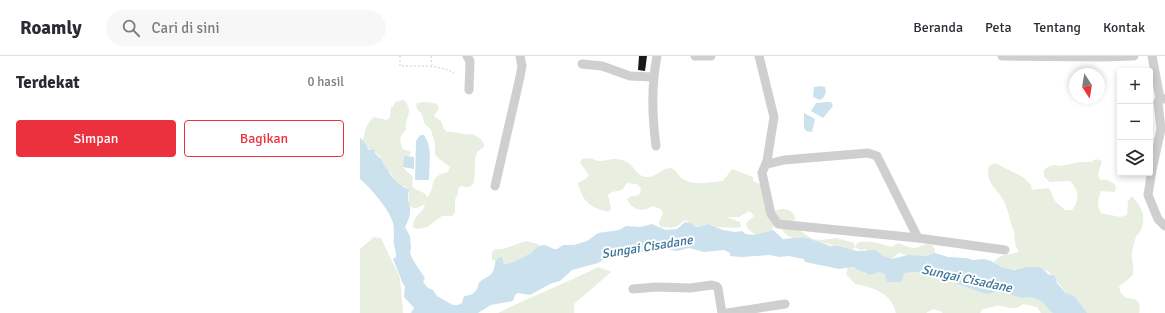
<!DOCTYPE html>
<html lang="id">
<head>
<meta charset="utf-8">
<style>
	body { margin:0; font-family:Signika,sans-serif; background:#f7f7f7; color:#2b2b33 }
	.controls { position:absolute; right:12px; top:12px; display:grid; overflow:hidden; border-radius:4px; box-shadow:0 2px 6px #0003 }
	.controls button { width:36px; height:36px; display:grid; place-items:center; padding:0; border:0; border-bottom:1px solid #e1e1e2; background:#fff; color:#2b2b33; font:20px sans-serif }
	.compass { position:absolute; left:709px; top:12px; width:36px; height:36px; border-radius:50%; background:#fff; box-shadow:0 2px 6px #0003; rotate:168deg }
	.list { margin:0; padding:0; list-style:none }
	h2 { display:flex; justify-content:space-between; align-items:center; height:52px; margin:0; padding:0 16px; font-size:17px }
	h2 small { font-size:13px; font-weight:400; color:#7c7c81 }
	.actions { display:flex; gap:8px; padding:12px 16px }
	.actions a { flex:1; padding:9px 0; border:1px solid #ec313e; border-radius:4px; text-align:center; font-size:14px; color:#ec313e }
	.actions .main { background:#ec313e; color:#fff }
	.icon { flex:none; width:22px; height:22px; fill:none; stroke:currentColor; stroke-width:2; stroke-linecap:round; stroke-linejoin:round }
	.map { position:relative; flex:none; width:805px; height:257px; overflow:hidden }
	header { display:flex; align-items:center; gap:24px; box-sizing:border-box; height:56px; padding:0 20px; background:#fff; border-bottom:1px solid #e1e1e2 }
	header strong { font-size:19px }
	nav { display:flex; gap:22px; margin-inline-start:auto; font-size:14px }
	.search { width:280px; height:36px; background:#f7f7f7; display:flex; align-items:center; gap:10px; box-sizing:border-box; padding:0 14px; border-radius:22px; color:#7c7c81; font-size:15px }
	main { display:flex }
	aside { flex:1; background:#fff }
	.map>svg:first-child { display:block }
</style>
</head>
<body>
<header>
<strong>Roamly</strong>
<div class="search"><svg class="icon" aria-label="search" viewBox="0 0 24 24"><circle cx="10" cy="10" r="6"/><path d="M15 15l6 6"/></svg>Cari di sini</div>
<nav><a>Beranda</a><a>Peta</a><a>Tentang</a><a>Kontak</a></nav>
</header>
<main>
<aside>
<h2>Terdekat<small>0 hasil</small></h2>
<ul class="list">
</ul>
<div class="actions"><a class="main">Simpan</a><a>Bagikan</a></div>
</aside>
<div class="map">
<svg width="805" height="257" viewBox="0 0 805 257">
	<rect width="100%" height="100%" fill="#fff"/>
	<path fill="#e8efe0" d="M44,44C55,57 44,60 46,74C39,80 39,84 43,93L51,96L49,100L45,103L43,111C46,116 50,117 53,121L52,130L55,133L66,138L67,142C77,129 67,121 88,116L90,111L78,102L75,98V88L71,74L64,67L62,58L57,53L56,48C63,45 70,46 77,48L79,52L74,60L81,65L84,73L87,76C96,75 105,80 112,78C118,81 124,83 124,91C122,92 118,95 117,97C111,107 122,138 101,130L98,133V137L95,144V157L92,160H82L67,171L57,173L53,171C53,158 63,158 65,148C58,151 56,155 49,149L48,133L45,130H40L35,126L31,117L26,115L21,108V103L19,99L2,88C5,77 5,68 14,61L27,64L30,61L31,51H33L35,46Z
		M230,102C233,103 237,105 239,105C251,105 253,100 267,106C274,110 278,121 286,121C296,122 301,112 311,112C316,114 317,117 320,121C332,131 349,126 363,125L372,113L393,121V125L404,130L409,142L404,150L407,154L411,157C420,151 432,151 436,163L432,165L441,175L452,183L462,184L476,182L494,187L495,191C497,188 497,187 500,186C508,184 524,188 531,191L539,187C544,189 550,193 556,192C563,190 564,187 572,189L575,193V197L572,201H553L539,197L532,203L513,198L505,193L500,194L495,191L492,195L444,181L433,182L428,180L419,171L414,170C411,178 402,179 394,178L387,172L386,167L394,160L391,156L389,155L379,161H367L380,166L381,171L377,172L357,171L348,168L333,171L326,164C321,166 321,168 317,170C312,173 306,171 300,171L299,166L303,157L301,153L292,150C282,157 272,154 267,143L271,140H275L280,138L281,132L277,128L267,127L262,134L252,136L248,139L251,152L249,156C230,152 222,145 218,127L226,123L229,119L220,107L222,103Z
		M736,103L742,105L738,118L740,124C747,123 751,124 756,130L755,136L741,135C738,144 736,149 741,157L760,161L767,159L768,145L772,140C781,150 787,160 781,174C780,177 777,178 776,181C774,186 773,192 772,196C771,203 775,212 773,218C771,223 763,226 759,231L761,237L766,242C777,241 782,247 779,257H719L716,248L689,216C675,209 661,212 647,215L634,207C637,198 650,199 659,196C654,188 655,185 654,176C653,172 652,170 651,167C649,161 648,154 645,148C640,133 624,129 629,110L635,107L663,121L671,129L672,134L689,132L695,145L705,154H712C720,144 719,134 710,125L690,126L684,121V114L689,110L695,109L701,110L719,106H731Z
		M14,181L21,182L40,222L43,257H0V193Z
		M166,185L178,188L179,192L169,200L152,207L150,209L132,204V196L135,193C144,195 157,187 166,185Z
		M238,211L251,216L214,248V257H138C171,240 205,228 238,211Z
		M488,211L497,213L507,218L516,215L544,220L545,217L552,216L558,217L576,221L590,223L597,228L626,238L632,237L638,235L674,238L699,257H681L677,251L663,248C653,257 646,248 635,250C631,251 627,253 623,253L620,257H582V256L573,253L566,257H536C532,237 512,231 495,228L486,218Z"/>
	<path fill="#cce1ee" d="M460,30L465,31L466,37L463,42L460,44L453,41L454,31Z
		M466,46H471L473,50L463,62L451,55L456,47Z
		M444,57L455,63L452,76L446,75L444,72Z
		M60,79H64C73,92 69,109 69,124H55L56,85Z
		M0,82C4,84 6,90 9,94L14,93L15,97L21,103L22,106C31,119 35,128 50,134L48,136V144C52,154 50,162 45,171L50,180L51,192L50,197L53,204L65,222L63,226L68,232L73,234L77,240L93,249H98L102,247L104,240C109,240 114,238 117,233C118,231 118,229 119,227C123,222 131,221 133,215C136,209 133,207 139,201H142L144,208C154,208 162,201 172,197L174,193H176L178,190L185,189L194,193H197L203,189H214L227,185L238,177L259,174L266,170L280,171L292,168L306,174L317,173L325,166L330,167L336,171L348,168L363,174L375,176L382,175C388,183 405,176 413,174L423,183L444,181L460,186L470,190H478L497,195L515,194L523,200L532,203L548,199L566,200L575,197L588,201L606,202L613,204L624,203L631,205L643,212L654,214L667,211H678L683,213L688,218L695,220L697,227L706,237L714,240L727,257H693L689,254L683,246L672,241L662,242L638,235L632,237L626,238L597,228L590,223H583L565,218L555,216L545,217L541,226H528L526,224L525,218L519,216L510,219L492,211L479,213L445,206L444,203L428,200L419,201L410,199L381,201L370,200V197L364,194L344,196L329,192L317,195L297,192L285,194L280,197L270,196L265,199H258L249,203L243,204L238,207L212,214L200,225L190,228L170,239L158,237L155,239L153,245L131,249L118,257H51L54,252L44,241L45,230L43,228L33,203L36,201C36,195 35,193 34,189C33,183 35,174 33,167C31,156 9,130 0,123Z
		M44,100L54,101V113L43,111Z"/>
	<path fill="#191919" d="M279,0H287L285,15L278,14Z"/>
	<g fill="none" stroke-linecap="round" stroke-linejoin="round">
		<path stroke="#cfcfcf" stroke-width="1" stroke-dasharray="2 2" stroke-linecap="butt" d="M40,0V10C59,10 77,8 94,17
			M71,0L72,9"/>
		<path stroke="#cfcfcf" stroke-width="9" d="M107,0L110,5L109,34
			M335,0H351
			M399,0L414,61L407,105L408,108L424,104L508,97L517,100L558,182L645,194
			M642,0L744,1L774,0
			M792,0L800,42L805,43
			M222,8L242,10L270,20L293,21
			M800,42L798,46L801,73L792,114L788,139L798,163L805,170
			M296,90C292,60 291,30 297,0
			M407,105L402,117L411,158L418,168L558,182
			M135,130L160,21L162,10L160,0
			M273,233L296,231L330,232L352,229L356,230L358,232L362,257
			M367,257L425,248"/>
	</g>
	<g text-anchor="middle" stroke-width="4" stroke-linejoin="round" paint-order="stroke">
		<g font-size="13" font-style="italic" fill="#3b7498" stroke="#fff">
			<text transform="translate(287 190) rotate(-9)" y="5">Sungai Cisadane</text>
			<text transform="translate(607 222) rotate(12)" y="5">Sungai Cisadane</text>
		</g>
	</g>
</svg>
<div class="controls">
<button>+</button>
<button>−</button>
<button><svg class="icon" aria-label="layers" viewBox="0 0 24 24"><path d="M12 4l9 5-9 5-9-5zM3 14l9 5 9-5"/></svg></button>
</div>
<svg class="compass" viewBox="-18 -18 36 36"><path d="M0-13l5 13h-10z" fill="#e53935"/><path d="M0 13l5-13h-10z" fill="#7c7c81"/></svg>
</div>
</main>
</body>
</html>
